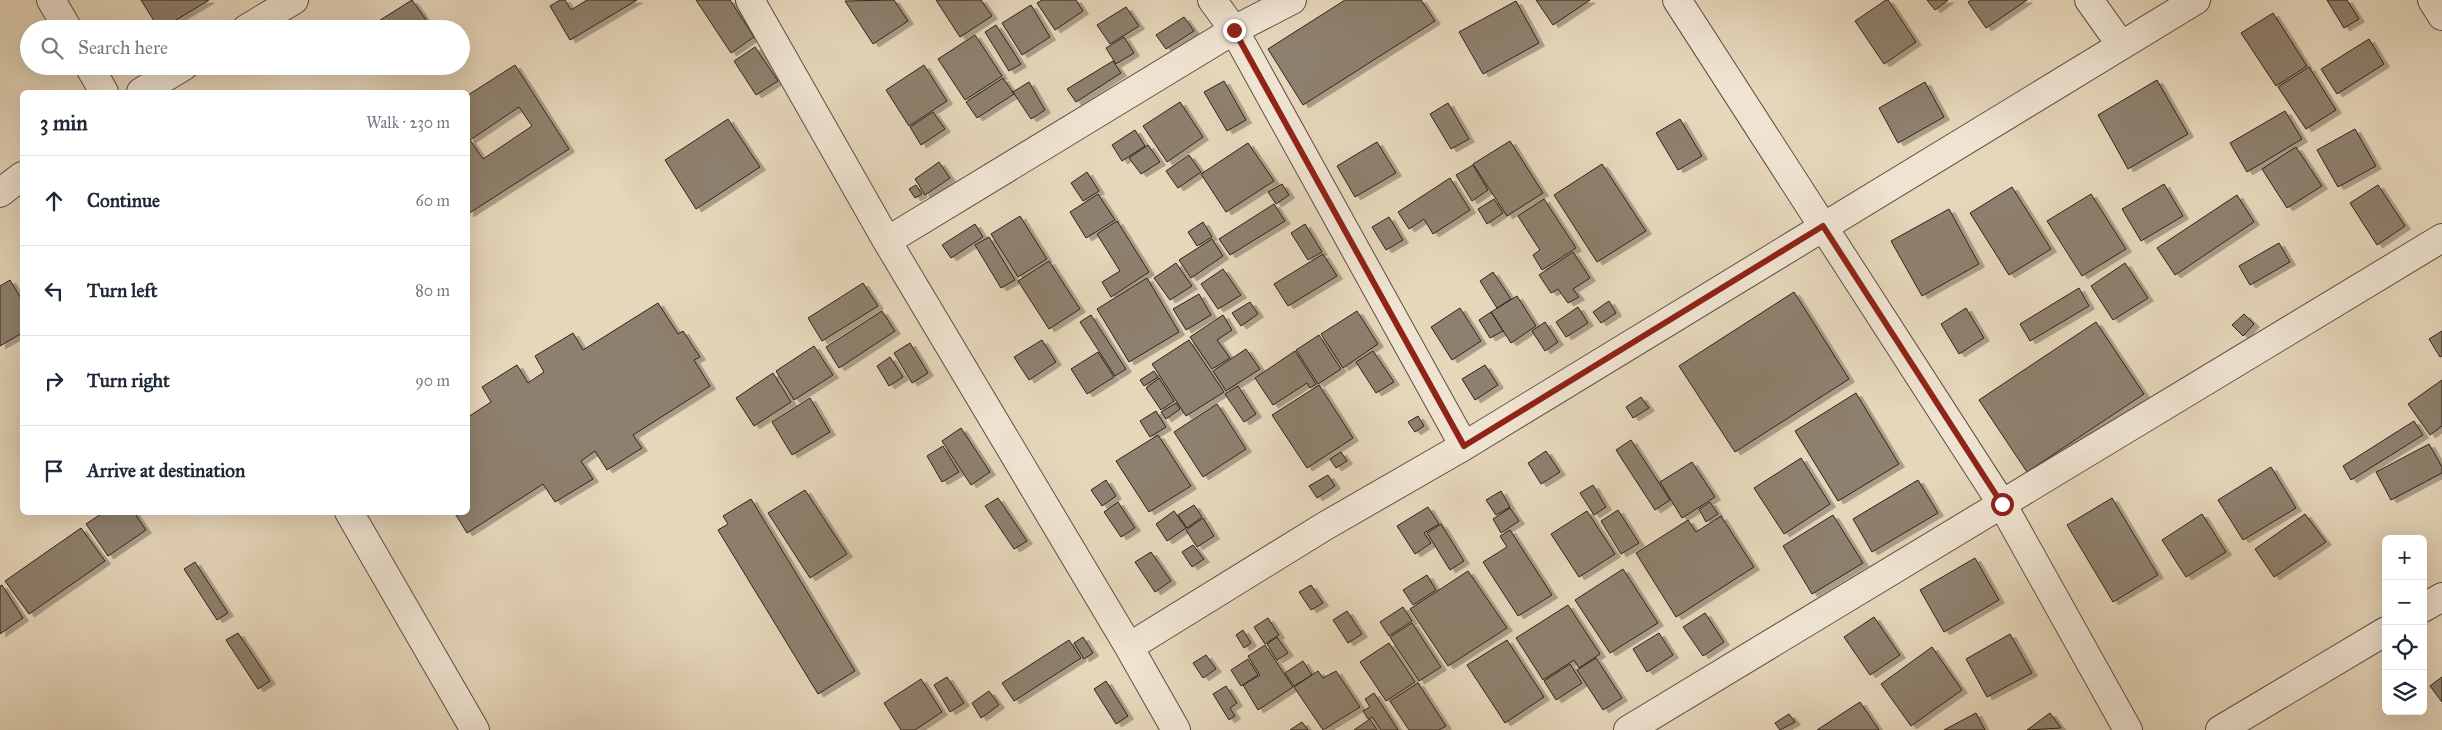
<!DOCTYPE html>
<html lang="en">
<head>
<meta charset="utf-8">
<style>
	body { margin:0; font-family:"IM FELL Great Primer",serif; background:#f2f2f3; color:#1f2937 }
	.controls { position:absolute; right:15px; bottom:15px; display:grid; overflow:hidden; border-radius:8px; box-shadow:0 5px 20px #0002 }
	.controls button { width:45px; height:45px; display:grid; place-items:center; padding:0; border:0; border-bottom:1px solid #e0e1e3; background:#fff; color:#1f2937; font:25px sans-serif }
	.stop { position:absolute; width:15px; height:15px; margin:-11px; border:4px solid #8f2418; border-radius:50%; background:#fff }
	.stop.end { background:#8f2418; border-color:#fff; box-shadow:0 1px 5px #0008 }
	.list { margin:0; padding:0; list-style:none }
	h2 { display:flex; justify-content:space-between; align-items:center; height:65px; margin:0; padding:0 20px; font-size:21px }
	h2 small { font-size:16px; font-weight:400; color:#747a83 }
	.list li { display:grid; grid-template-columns:32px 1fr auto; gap:15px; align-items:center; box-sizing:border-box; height:90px; padding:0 20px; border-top:1px solid #e0e1e3 }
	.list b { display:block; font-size:19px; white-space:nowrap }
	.list em { font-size:16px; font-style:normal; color:#747a83 }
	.icon { flex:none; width:28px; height:28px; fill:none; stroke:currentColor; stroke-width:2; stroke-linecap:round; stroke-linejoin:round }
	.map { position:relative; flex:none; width:2442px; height:730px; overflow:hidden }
	.search { position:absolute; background:#fff; box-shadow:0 5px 20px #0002; left:20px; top:20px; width:450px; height:55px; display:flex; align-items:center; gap:12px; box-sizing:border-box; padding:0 18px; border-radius:28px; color:#747a83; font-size:19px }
	.panel { position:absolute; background:#fff; box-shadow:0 5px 20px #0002; left:20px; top:90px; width:450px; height:425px; border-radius:8px }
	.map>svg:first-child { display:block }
</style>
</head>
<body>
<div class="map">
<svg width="2442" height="730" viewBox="0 0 2442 730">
	<defs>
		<filter id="shadow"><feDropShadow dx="5.5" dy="3" stdDeviation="0" flood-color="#0004"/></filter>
	</defs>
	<rect width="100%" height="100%" fill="#e6d6ba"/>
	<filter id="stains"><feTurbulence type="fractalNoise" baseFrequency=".004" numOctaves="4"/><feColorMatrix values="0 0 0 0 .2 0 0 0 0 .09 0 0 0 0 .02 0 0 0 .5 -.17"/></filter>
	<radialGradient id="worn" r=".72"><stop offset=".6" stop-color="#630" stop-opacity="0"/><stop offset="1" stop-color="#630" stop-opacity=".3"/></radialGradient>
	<path fill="#8e806e" stroke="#2e231c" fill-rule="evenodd" filter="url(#shadow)" d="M141,0H209L161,29H159Z
		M412,0L429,24L422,29H366Z
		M560,0H565L571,10L587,0H637L570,40L550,6Z
		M696,0H730L754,37L731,53Z
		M894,0L908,21L873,44L845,1Z
		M936,0H981L992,16L960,37Z
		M1042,0H1076L1083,11L1055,30L1037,3Z
		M1345,0H1421L1435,21L1303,105L1268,49Z
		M1536,0H1590L1553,25Z
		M1886,0H1888L1916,42L1884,64L1855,21Z
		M1927,0H1948L1935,10Z
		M1971,0H2027L1986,28L1968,2Z
		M2327,0H2347L2359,19L2344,28Z
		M1516,1L1539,43L1483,74L1459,32Z
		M1031,5L1050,37L1022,55L1002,23Z
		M1126,7L1139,26L1110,44L1097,25Z
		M2273,13L2307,66L2276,86L2241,33Z
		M1184,17L1194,31L1166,49L1156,35Z
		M996,25L1021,64L1009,71L985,32Z
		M975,35L1002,76L965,100L938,59Z
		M1124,37L1134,53L1116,64L1106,48Z
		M2369,39L2384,64L2337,94L2321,69Z
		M755,47L778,81L756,95L734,61Z
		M1113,61L1121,73L1076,102L1067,89Z
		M515,65L569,149L468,214V95ZM519,107L532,126L483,159L470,140Z
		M924,65L947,101L909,126L886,90Z
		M2309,67L2336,110L2306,129L2278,87Z
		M1003,78L1014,94L977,118L966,102Z
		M2157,80L2188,134L2128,169L2098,115Z
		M1224,81L1246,120L1227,131L1204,92Z
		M1029,82L1045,110L1031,119L1013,92Z
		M1925,82L1944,117L1898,143L1879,108Z
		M1180,102L1203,137L1167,162L1143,126Z
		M1448,103L1469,139L1451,149L1430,114Z
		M2285,111L2302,139L2247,172L2230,143Z
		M933,112L945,129L921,145L910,127Z
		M728,119L760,167L696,209L665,160Z
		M1680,119L1702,156L1678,170L1656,133Z
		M2355,129L2376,166L2338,187L2317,150Z
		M1135,130L1145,146L1122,161L1112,145Z
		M1510,141L1543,193L1507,216L1473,164Z
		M1377,142L1396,173L1355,197L1337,166Z
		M1248,143L1274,181L1226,212L1201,174Z
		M1148,145L1160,162L1141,174L1129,158Z
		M2296,147L2322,186L2287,208L2262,169Z
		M1189,155L1201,172L1178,188L1166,171Z
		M939,162L950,178L925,195L915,179Z
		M1602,164L1646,231L1597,262L1554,195Z
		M1473,165L1488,190L1472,201L1456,175Z
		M1087,172L1099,191L1083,201L1071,183Z
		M1450,178L1470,210L1433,234L1424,219L1409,229L1398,212Z
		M1282,184L1289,195L1276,204L1268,192Z
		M2164,184L2183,216L2141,241L2122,209Z
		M916,185L922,194L915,198L909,189Z
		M2378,185L2405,226L2377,245L2350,203Z
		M2012,187L2051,249L2009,275L1970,213Z
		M1098,194L1115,220L1086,238L1070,212Z
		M2091,194L2126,249L2082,276L2047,221Z
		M2237,195L2254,222L2175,275L2157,248Z
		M1494,199L1503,213L1487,224L1478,209Z
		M1544,199L1576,248L1542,270L1533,255L1540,250L1518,216Z
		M1274,204L1285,221L1230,255L1219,239Z
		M1949,209L1979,264L1922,296L1891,241Z
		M1020,216L1047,259L1018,277L991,234Z
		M1389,217L1403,240L1386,250L1372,227Z
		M1117,221L1149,272L1111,297L1102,282L1120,271L1097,234Z
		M1203,222L1212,237L1197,246L1188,232Z
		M975,224L983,237L951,258L942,245Z
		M1305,224L1322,252L1308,260L1291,233Z
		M989,237L1015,280L1001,288L975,245Z
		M1212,239L1223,256L1191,278L1179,260Z
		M2279,243L2290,262L2250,285L2239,266Z
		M1573,252L1590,278L1573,289L1579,297L1568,303L1558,289L1551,293L1539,275Z
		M1323,254L1337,276L1288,306L1274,284Z
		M1049,261L1080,309L1049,329L1018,281Z
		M1176,263L1192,286L1170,300L1154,278Z
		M2125,263L2148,298L2113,320L2091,286Z
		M1223,269L1241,295L1218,309L1201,284Z
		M1493,272L1511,299L1497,308L1480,281Z
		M1147,278L1179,332L1129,362L1097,309Z
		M10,280L22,300V333L0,346V286Z
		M863,283L878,306L822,341L808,318Z
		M2079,288L2089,306L2030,341L2020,324Z
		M1794,292L1849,379L1735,452L1679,366Z
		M1199,294L1211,315L1186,330L1173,309Z
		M1517,296L1536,326L1511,343L1491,312Z
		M1609,301L1616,313L1601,323L1593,312Z
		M1250,302L1258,314L1241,326L1232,313Z
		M658,303L678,334L683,331L700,357L694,360L710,386L633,435L642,448L607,470L595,451L581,461L593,479L555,502L543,484L467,533L454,512H468V417L491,402L482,387L517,365L528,383L544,372L535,356L573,333L583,350Z
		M1578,307L1588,323L1566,337L1556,322Z
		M1460,308L1481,341L1452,360L1431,327Z
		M1966,308L1984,338L1959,354L1941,324Z
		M882,311L895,331L839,368L826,347Z
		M1357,311L1378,344L1343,368L1321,334Z
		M1491,312L1503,331L1490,338L1479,320Z
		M2244,314L2254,324L2243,336L2232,325Z
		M1091,315L1126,369L1115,376L1080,322Z
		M1223,315L1232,330L1217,340L1230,358L1212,369L1190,337Z
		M1545,322L1558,342L1545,351L1532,331Z
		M2096,322L2144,394L2027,472L1979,400Z
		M2442,331V356L2440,357L2429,339Z
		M1319,335L1341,369L1318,384L1296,350Z
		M1042,340L1056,362L1029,380L1014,357Z
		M1189,340L1224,392L1186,416L1152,364Z
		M910,343L928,373L912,383L894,353Z
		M814,346L833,375L794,400L776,371Z
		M1246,349L1260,369L1226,391L1213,371Z
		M1295,351L1316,384L1310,388L1307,383L1273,405L1255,378Z
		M1373,351L1394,382L1376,393L1356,362Z
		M1098,352L1114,377L1087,394L1071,369Z
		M890,357L903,377L889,386L877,366Z
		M1485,365L1498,385L1475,400L1462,379Z
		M1154,371L1158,377L1144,386L1140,380Z
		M773,373L791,402L754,426L736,398Z
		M1159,378L1174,401L1161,410L1146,388Z
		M2442,380V426L2430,435L2408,404Z
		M1319,385L1353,438L1307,468L1272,415Z
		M1238,386L1256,414L1244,422L1225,394Z
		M1856,393L1899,464L1838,501L1795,431Z
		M1641,397L1649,408L1633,418L1626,407Z
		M810,398L830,432L792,455L772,422Z
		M1176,403L1180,409L1166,419L1161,412Z
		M1217,404L1246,449L1203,477L1174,432Z
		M1156,411L1166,427L1150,437L1140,421Z
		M1418,416L1424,426L1415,432L1408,422Z
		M2414,421L2423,435L2351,480L2343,466Z
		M961,428L990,472L971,485L942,441Z
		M1158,435L1191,486L1149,512L1116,461Z
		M1631,440L1670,500L1655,510L1616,450Z
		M2429,444L2442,467V473L2391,500L2376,472Z
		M943,446L959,472L942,482L927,456Z
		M1546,451L1560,472L1541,484L1528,463Z
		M1341,452L1347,461L1336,468L1330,459Z
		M1801,458L1830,504L1784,534L1754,488Z
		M1692,462L1715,497L1682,518L1660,482Z
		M2271,467L2296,508L2243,540L2218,500Z
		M1328,475L1335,486L1317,498L1309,486Z
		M1106,480L1116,496L1102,506L1091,490Z
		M1918,480L1938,513L1872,552L1853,519Z
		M1593,485L1606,507L1594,515L1580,493Z
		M805,490L847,554L810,578L768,513Z
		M1501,491L1510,507L1496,515L1486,500Z
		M998,498L1027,541L1014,549L985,506Z
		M2112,498L2158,575L2113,602L2067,525Z
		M751,499L855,671L818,694L718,530L728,524L723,516Z
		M1118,502L1135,528L1121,537L1104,512Z
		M1710,502L1718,514L1706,522L1699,509Z
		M1194,505L1202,517L1187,528L1178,515Z
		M1428,507L1439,524L1424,533L1431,543L1415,554L1397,526Z
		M1510,508L1519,521L1501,533L1493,519Z
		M1618,510L1639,543L1621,554L1601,521Z
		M1174,511L1186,528L1167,541L1156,524Z
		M1587,511L1615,554L1579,577L1551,534Z
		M104,512H134L146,530L108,556L86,524Z
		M2202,514L2226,552L2186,577L2162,540Z
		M2305,514L2326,542L2274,577L2255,549Z
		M1833,515L1863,563L1812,594L1783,546Z
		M1721,516L1754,567L1676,617L1636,553L1688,520L1696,532Z
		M1203,518L1214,536L1197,547L1186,530Z
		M1441,524L1464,561L1450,570L1427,533Z
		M81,528L105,561L29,614L5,581Z
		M1510,530L1552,595L1518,616L1483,562L1507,547L1500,536Z
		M1193,545L1204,559L1192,567L1182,552Z
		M1151,552L1171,581L1155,592L1135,562Z
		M1975,558L1999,600L1944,632L1920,590Z
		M195,562L228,613L217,620L184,569Z
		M1623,569L1658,623L1610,653L1575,600Z
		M1468,571L1507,628L1448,666L1410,609Z
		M1427,575L1436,590L1413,605L1403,590Z
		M2,585L23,618L0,634V586Z
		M1311,585L1323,603L1311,610L1299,592Z
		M1568,605L1600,654L1579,668L1574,660L1543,680L1516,638Z
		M1403,607L1412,621L1389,636L1380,622Z
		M1347,611L1362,634L1348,643L1333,620Z
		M1705,613L1724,642L1703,656L1683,627Z
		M1874,617L1900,655L1870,675L1844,637Z
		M1268,618L1279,635L1265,644L1254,627Z
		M1412,623L1441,667L1419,681L1390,637Z
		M1243,630L1251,643L1244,648L1236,635Z
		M238,633L270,681L258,689L226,640Z
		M1659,633L1673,655L1647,672L1633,649Z
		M2010,634L2032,673L1987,697L1966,659Z
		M1083,637L1093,653L1084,659L1074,643Z
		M1277,637L1288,653L1277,660L1267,644Z
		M1069,640L1081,658L1014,701L1002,683Z
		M1507,640L1544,697L1505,723L1467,665Z
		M1389,643L1415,682L1386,701L1360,662Z
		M1265,645L1293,687L1258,710L1243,685L1260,675L1248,656Z
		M1932,647L1962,690L1911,726L1881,684Z
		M1206,655L1216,669L1203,678L1193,663Z
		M1596,658L1622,698L1603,710L1577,670Z
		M1248,659L1258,675L1241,686L1231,670Z
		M1303,661L1312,675L1294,686L1285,673Z
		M1570,664L1582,683L1556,700L1544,681Z
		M1318,671L1323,678L1336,671L1360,707L1323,730L1294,687Z
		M947,677L964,703L950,712L934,685Z
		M2442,677V702L2430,686Z
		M921,679L942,712L915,730H901L884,703Z
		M1106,681L1128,716L1116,724L1094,689Z
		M1418,683L1446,726L1439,730H1409L1390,701Z
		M1226,686L1237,703L1230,708L1235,716L1229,720L1213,694Z
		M989,691L999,705L981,718L972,703Z
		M1374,693L1398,730H1381L1372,717L1368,719L1363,711L1370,707L1365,699Z
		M1860,702L1879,730H1817Z
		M1976,713L1985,730H1944Z
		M2050,713L2061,728L2027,730Z
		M1789,714L1795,722L1780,730L1775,723Z
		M1370,719L1377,730H1354Z
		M1302,722L1308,730H1290Z"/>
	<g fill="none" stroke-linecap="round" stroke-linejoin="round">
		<defs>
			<path id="street" d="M51,0L68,29
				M750,0L887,241L1129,647L1176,730
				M1212,0L1234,30L1464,446
				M1677,0L2002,504L2128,730
				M2089,0L2121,45
				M2432,0L2442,16
				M246,29L294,0
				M89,66L104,92
				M141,92L184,66
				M0,193L22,176
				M887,241L1234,30L1292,0
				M349,512L475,730
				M2423,608L2442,597
				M1129,647L1325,526L1464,446L2196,0
				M1628,730L2442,238
				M2220,730L2386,631"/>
		</defs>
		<use href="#street" stroke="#5c5044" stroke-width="30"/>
		<use href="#street" stroke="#efe4d2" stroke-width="28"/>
	</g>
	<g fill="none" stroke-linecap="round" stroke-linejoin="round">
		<path stroke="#8f2418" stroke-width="6" d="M1234,30L1464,446L1823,226L2002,504"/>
	</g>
	<rect width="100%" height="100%" filter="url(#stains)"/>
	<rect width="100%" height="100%" fill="url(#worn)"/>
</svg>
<div class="controls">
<button>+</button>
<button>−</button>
<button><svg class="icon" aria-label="locate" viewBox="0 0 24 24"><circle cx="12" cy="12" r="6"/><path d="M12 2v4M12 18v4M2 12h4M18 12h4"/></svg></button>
<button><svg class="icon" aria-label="layers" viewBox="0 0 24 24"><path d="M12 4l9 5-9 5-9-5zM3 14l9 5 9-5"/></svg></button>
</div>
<div class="stop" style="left:2002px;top:504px"></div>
<div class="stop end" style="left:1234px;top:30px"></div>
<div class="search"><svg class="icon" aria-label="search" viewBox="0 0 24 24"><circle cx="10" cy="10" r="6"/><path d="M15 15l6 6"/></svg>Search here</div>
<section class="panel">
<h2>3 min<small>Walk · 230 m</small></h2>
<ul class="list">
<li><svg class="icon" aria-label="ahead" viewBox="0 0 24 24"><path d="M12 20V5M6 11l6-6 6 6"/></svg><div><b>Continue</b></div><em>60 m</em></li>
<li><svg class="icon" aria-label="left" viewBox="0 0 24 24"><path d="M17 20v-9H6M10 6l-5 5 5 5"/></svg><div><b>Turn left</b></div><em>80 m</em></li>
<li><svg class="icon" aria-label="right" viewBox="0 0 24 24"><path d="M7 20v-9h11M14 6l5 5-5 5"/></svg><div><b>Turn right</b></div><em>90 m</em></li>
<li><svg class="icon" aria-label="arrive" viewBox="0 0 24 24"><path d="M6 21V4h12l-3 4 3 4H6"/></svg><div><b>Arrive at destination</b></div></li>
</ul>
</section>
</div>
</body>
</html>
